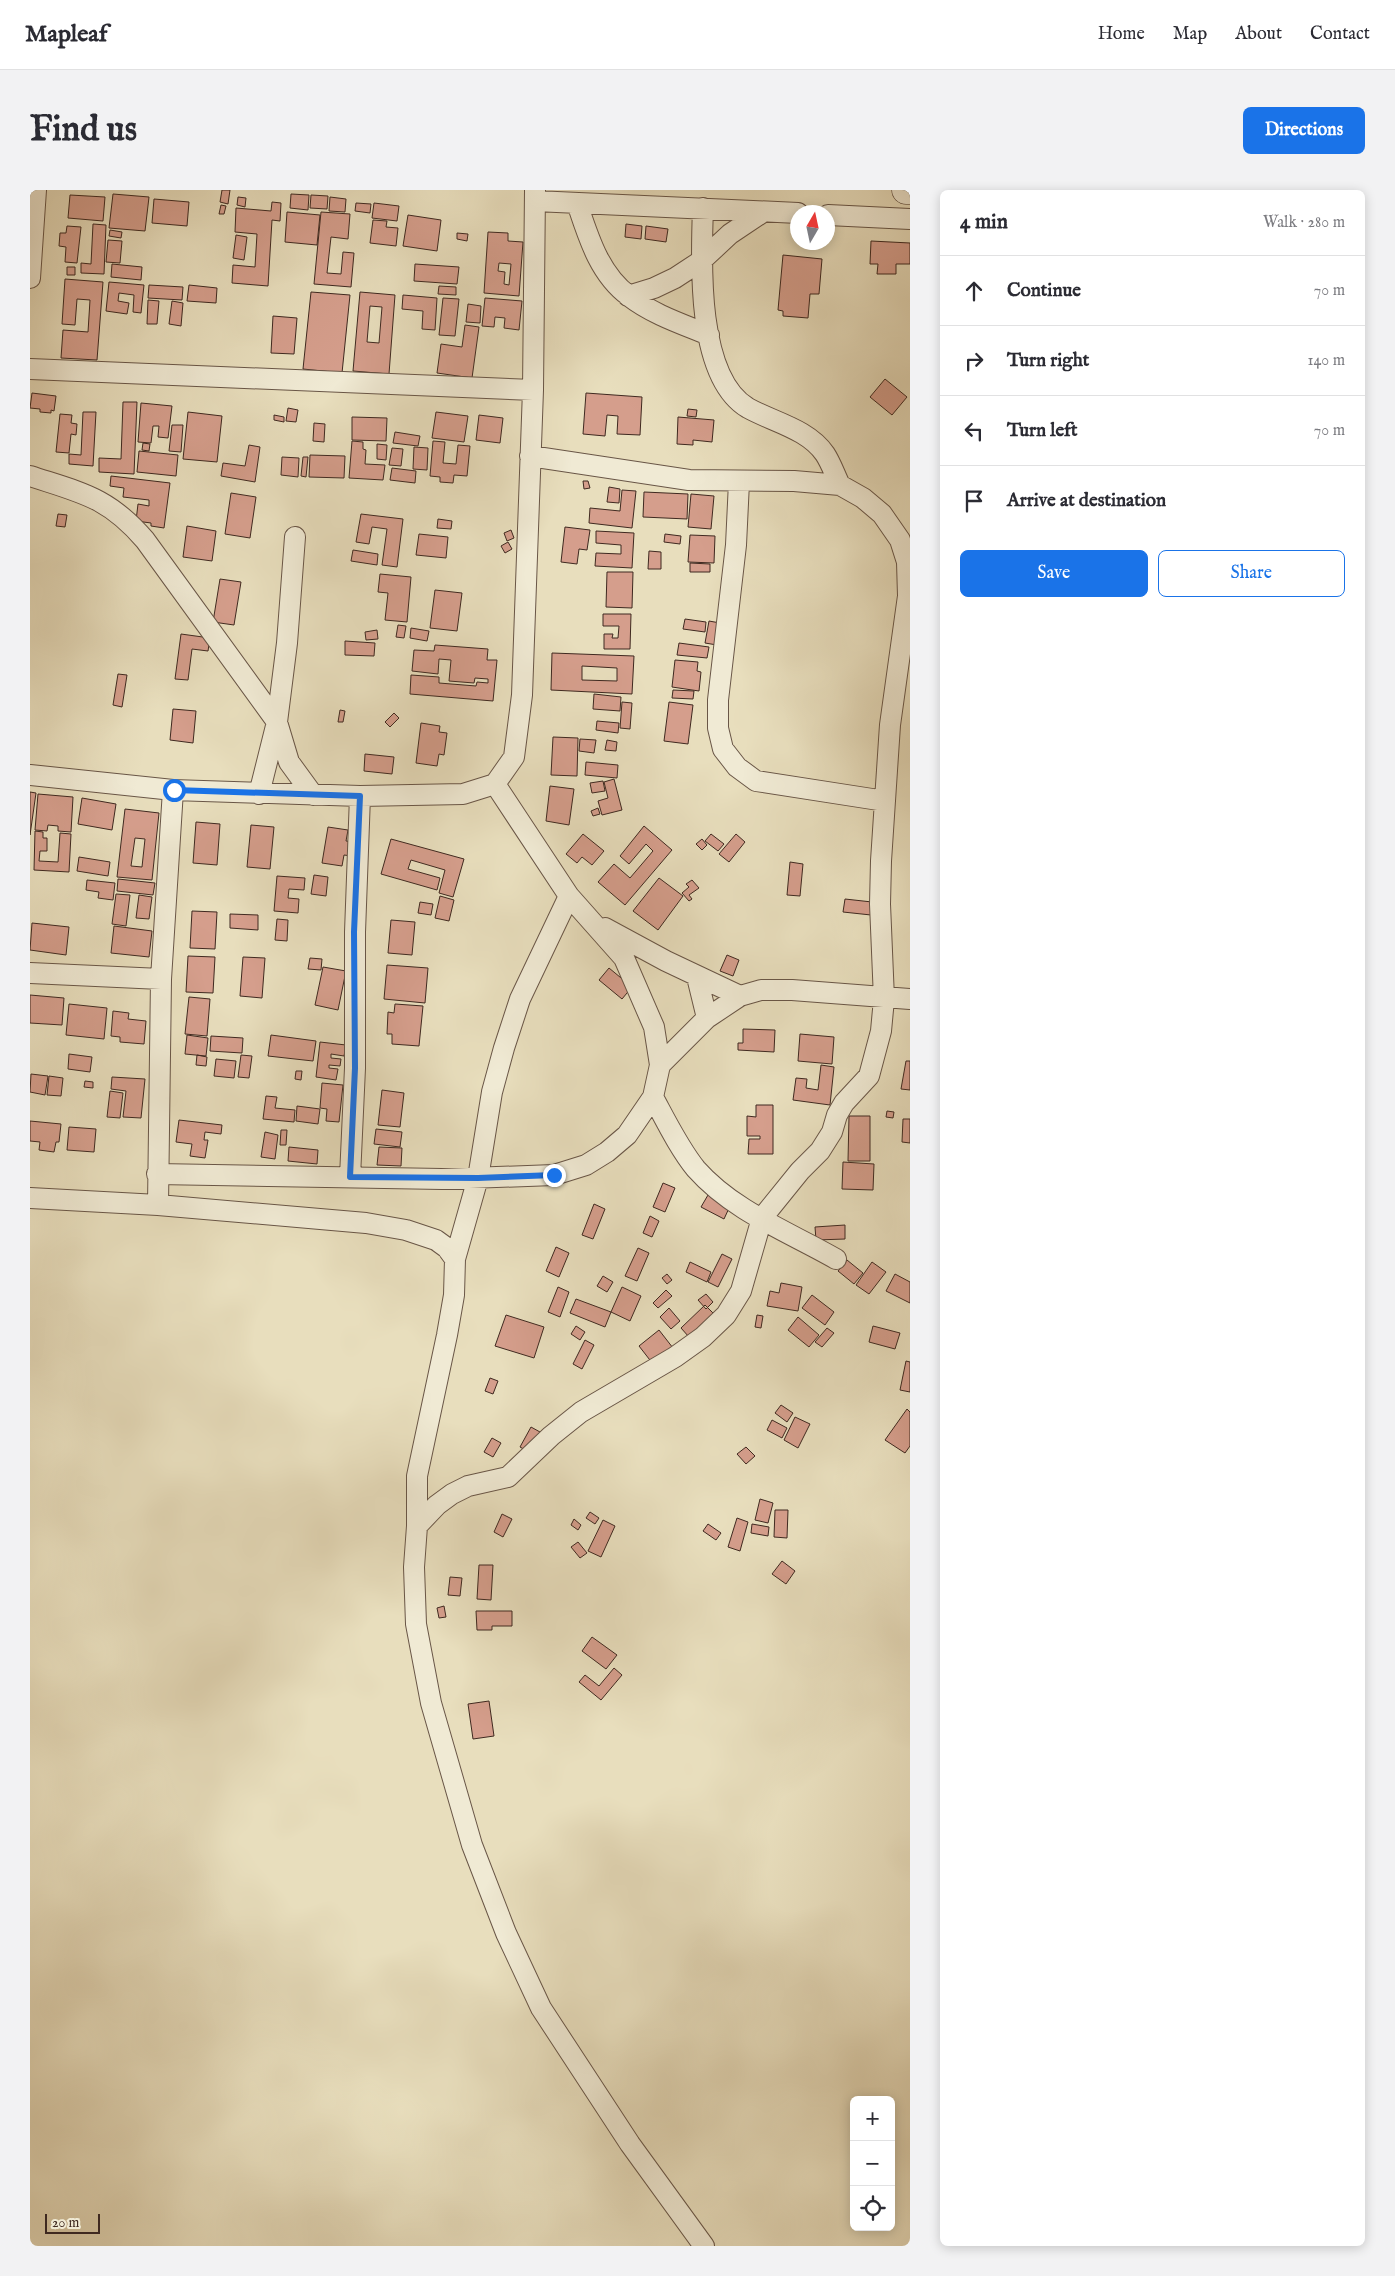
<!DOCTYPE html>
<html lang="en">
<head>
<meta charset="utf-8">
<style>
	body { margin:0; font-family:"IM FELL English",serif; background:#f2f2f3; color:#2b2b33 }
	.controls { position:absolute; right:15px; bottom:15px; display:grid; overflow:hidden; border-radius:8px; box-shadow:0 2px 12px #0003 }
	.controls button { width:45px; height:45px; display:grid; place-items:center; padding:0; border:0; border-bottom:1px solid #e1e1e2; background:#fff; color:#2b2b33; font:25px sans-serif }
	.compass { position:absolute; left:760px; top:15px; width:45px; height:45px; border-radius:50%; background:#fff; box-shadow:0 2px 12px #0003; rotate:9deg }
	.scale { position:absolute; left:15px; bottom:12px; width:55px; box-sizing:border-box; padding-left:5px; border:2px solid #3f2920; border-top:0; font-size:14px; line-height:18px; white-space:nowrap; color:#3f2920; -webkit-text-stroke:4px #f0ead4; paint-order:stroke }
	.stop { position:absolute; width:15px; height:15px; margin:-11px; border:4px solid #1a73e8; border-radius:50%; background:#fff }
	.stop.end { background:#1a73e8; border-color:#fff; box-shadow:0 1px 5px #0008 }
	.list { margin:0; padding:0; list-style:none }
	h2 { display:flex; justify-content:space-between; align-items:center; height:65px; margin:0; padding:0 20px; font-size:21px }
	h2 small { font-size:16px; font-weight:400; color:#7c7c81 }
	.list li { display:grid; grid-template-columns:32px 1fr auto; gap:15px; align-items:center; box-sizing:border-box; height:70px; padding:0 20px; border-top:1px solid #e1e1e2 }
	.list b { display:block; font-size:19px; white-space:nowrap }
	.list em { font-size:16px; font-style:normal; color:#7c7c81 }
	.actions { display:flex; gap:10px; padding:15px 20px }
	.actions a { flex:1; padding:11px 0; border:1px solid #1a73e8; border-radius:8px; text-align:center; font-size:18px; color:#1a73e8 }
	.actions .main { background:#1a73e8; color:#fff }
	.icon { flex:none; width:28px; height:28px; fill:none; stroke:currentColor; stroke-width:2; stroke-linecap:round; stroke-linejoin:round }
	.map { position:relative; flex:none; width:880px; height:2056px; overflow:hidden; border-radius:8px }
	header { display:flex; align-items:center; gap:30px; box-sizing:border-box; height:70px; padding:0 25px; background:#fff; border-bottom:1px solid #e1e1e2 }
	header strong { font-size:24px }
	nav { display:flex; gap:28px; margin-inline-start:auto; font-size:18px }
	.intro { display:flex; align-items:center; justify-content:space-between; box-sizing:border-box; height:120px; padding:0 30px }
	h1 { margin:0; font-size:35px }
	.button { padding:12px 22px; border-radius:8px; background:#1a73e8; color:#fff; font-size:18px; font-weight:700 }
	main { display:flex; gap:30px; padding:0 30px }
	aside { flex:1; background:#fff; border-radius:8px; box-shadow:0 2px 12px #0003 }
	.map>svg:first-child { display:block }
</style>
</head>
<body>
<header>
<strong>Mapleaf</strong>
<nav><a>Home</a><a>Map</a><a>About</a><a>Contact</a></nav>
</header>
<div class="intro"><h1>Find us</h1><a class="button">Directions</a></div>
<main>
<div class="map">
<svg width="880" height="2056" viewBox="0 0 880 2056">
	<rect width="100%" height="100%" fill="#e8debd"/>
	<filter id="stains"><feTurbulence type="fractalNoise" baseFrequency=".004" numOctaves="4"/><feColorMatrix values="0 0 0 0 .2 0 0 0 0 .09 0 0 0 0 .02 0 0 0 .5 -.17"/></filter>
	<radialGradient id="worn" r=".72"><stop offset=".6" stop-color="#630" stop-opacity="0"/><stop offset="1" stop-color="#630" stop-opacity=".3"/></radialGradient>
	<path fill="#d59e8c" stroke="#3f2920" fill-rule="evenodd" d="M192,0H200L198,14L190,12Z
		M83,4L119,7L115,41L79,38Z
		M261,4L279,5L278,20L260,18Z
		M40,5L75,7L73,31L38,28Z
		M281,5L298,6L297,19L280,18Z
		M208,7L216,8L215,17L207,15Z
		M300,7L316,9L315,22L299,21Z
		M124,9L159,12L157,36L122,33Z
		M242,12L251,13L250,31L242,30L238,96L202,93L203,75L225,77L227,44L205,42L206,18L241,21Z
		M326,13L341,14L340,23L325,21Z
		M344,13L369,16L367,31L342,28Z
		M191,15L196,16L194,24H189Z
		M257,22L290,25L287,55L255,52Z
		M291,22L320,24L318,49L301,47L297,83L311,84L313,62L324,63L321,97L284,94Z
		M378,25L411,30L407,61L373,56Z
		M343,30L357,31L356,37L368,38L366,56L340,53Z
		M63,34L76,35L74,84L51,83V73L61,74Z
		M596,34L612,36L611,49L595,47Z
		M37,36L51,37L47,73L35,72L36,57L29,56L30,43H36Z
		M616,36L638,39L636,52L615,49Z
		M80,40L92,42L91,48L79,46Z
		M458,42L478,43V51L493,52L489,106L454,103ZM469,73L481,74L479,95L474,94L475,82L468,81Z
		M427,43L438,44L437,51L427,49Z
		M206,45L217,47L214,70L203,68Z
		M78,50L92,51L90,73L76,72Z
		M841,51L880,53V74H866V84H847L848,74H840Z
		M753,65L792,69L789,104H780L778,128L753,126V121L748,120Z
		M82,74L112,77L111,90L81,87Z
		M385,74L429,77L427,94L384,91Z
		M37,77H45V85H37Z
		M35,89L73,92L67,170L31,168L33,140L58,142L60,110L47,109L45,135L32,134Z
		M79,92L114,95L111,123L103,122L104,105L89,103L88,111L99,113L97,124L76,121Z
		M119,95L153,97L152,110L118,108Z
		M159,95L187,98L186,113L157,111Z
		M409,96L426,97V105L408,104Z
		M281,102L320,105L312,183L273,179Z
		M330,102L365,105L359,184L323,181ZM340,116L352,117L349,153L337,152Z
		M373,105L407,108L405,140L392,139L393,121L372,119Z
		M413,108L429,109L425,146L409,145Z
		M455,108L492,111L489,140L474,138L475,128L465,127L464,137L452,136Z
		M118,110L129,111L127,134H117Z
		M142,111L153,113L151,136L139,134Z
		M438,114L451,116L450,133L436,132Z
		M243,126L267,128L264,164L241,163Z
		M435,135L449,137L442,188L407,183L411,154L432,157Z
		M855,189L877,207L862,225L840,207Z
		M2,203L26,206L24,221L21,220V223L10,222V219L0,218Z
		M556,203L612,207L610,245L587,244L588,226L577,225L575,246L553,244Z
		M93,212H107L104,284L69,282V268L91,269Z
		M111,213L142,216L138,248L128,247L129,236H123L121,253L108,252Z
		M258,218L268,220L266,232L256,231Z
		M658,219L667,220L666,227L657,226Z
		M53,222H66L63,276L39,274V264L51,265Z
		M158,222L192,226L187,272L153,269Z
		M406,222L438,226L434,252L402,248Z
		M30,224L42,225L41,233L47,234L46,245L41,244L39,263L26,262Z
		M244,225L254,227V232L244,230Z
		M449,225L473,228L470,253L446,250Z
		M322,227L357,228L356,251L322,250Z
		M648,227L684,230L682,252L663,250V255L647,254Z
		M284,233L295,234L294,252L283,251Z
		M142,235H153L151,262L139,261Z
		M365,242L390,246L388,256L363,253Z
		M322,251L333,252V259L336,260L335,274L355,275L353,290L319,288Z
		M403,251L415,252L413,273L426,274L428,255L440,256L437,286L424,285L423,293L410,292V287L400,286Z
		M113,253L120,254L119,261L112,260Z
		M347,254L357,255L356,270L347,269Z
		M219,255L230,257L225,292L191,286L193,273L215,276Z
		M384,257L398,258L397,280L383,279Z
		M362,258L373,259L371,276L359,275Z
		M109,261L148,265L146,286L107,282Z
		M280,265L315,266L314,288L279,287Z
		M252,267L269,268L268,287L251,285Z
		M273,267H278L276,287L271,286Z
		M362,278L386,281L385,293L360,290Z
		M81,286L140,293L134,338L121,336V333L106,331L108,314L119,316V310L93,307L94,298L80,296Z
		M553,291H558L560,298L554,299Z
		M579,297L590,299L589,313L577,312Z
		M592,300L606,301L602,338L559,333L560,318L590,321Z
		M614,302L658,304L657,329L613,327Z
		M201,303L226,307L220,348L195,344Z
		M661,304L684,306L681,339L658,337Z
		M28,324L37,325L35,337L26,336Z
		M331,324L373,329L367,377L352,375L357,339L342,337L339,354L326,352Z
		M408,329L422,331L421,339L407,338Z
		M157,336L186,341L182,371L153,367Z
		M535,337L560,340L557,360L549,359L547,374L531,372Z
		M481,340L484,348L477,351L474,343Z
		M566,341L604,343L602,378L565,376L566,363L591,364V355L566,353Z
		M389,344L418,347L416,368L386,365Z
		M635,344L651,346L650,354L634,352Z
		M660,345L685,346L684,373L658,372Z
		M478,352L482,359L475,363L471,356Z
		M323,360L348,364L347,375L321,371Z
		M619,361L631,362V379H618Z
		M660,373L680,374V382H660Z
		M577,382H603L602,418L576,417Z
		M350,384L381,387L377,432L355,430L358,403L348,402Z
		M190,389L211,392L204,435L183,432Z
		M405,400L432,403L427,441L400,438Z
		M573,424H601L600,459H574V444H583L582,448H588L589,436H573Z
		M655,429L676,432L675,442L653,439Z
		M679,431L690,433L687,455L675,453Z
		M368,435L376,436L374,448L366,447Z
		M381,438L399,441L397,451L380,448Z
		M347,440L348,449L336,450L335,442Z
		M151,444L180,448L178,461L162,459L158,490L145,489Z
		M315,451L345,453L344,466L315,465Z
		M649,453L679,457L677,468L647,465Z
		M405,455L458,459L457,470H467L463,511L380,504L381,485L409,487V493L446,496L447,492L458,493V489L445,488L444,493L419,491L421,470L409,469L408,484L382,481L384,460L404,461Z
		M522,463L604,466L602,504L521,500ZM552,476L587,478V491L552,490Z
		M645,470L668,472L667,481L671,482L669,501L642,497Z
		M88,484L97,485L92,517L83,515Z
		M643,500L664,501L663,509L642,508Z
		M564,504L591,507L590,521L563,519Z
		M592,512L602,513L600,539L590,538Z
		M639,512L663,515L658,554L634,551Z
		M143,519L166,521L163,553L140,550Z
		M310,520L315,521L313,532H308Z
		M364,523L369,528L360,537L355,532Z
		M567,531L589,533L588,543L566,540Z
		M391,533L410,536L409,542L417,543L414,565L409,564L407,576L386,573Z
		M523,547L548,548L547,586L521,585Z
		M550,549L566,550L564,563L549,561Z
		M577,550L587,552L586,561L575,560Z
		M335,564L364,567L362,584L334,581Z
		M556,572L588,575L587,588L555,585Z
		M584,589L592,620L572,625L568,611L578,608L574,592Z
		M573,591L575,601L562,603L560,593Z
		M520,596L544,599L539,635L516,631Z
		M0,602L6,603L0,645Z
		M8,604L43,607L41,642L28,641V636L18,635L17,641L5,640Z
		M52,608L86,614L82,640L48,634Z
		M568,618L570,624L563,626L561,621Z
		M95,619L129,623L122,690L87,687ZM105,648L115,649L112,677L101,676Z
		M166,632L190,634L187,675L163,673Z
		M221,635L244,637L240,679L217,677Z
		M614,636L642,660L595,715L568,692L584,674L600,688L623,661L616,654L599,674L590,666Z
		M298,637L318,640L316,651L324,652L322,666L314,665L312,676L292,673Z
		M5,641L13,642V648H17V661H10L9,671L28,672L30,643L41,644L39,682L4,680Z
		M553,644L574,661L562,675L552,667L547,673L536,664Z
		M681,644L694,654L688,661L675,651Z
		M706,644L715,652L699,672L689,664Z
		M361,649L434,669L423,707L409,703L415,680L381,670L378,679L410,688L407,700L351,684Z
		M672,649L677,655L672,660L666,654Z
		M49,667L80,672L78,686L47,681Z
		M760,672L773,674L770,706L757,705Z
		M284,685L298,687L296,706L281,704Z
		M247,686L275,688L274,700L259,699L258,708L269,709L268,723L244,721Z
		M629,688L653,706L628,740L603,721Z
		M88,689L125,693L123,705L87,701Z
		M57,690L85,693L83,710L68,708L69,702L56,700Z
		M662,690L669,698L659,705L662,709L659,711L652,703L659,697L656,694Z
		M86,704L100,705L96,736L82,734Z
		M109,705L122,707L119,729L106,728Z
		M410,706L424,710L419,731L405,728Z
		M815,709L842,712L841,725L813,722Z
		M390,712L403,714L401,725L388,723Z
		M162,721L187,722L185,759L160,758Z
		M200,724L228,725V740L200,738Z
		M247,729L258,730L257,751L245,750Z
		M361,730L385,732L382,765L358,763Z
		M2,733L39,737L36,765L0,760Z
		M84,736L122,741L119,767L81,763Z
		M697,765L709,770L703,786L690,781Z
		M158,766L185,767L183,803L156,802Z
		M213,767L235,768L232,808L210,806Z
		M280,768L292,769L291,780L278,779Z
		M357,775L398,778L395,813L354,809Z
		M293,777L316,781L308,820L285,815Z
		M579,778L602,797L592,809L569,790Z
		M0,805L34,808L32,835L0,833Z
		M159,807L180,809L177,846L155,844Z
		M39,814L77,818L74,849L36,845Z
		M365,814L393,816L389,856L362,854V844H357L358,822L364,823Z
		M83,821L99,823L98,829L116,831L114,854L90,852V847L81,846Z
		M713,839L745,840L744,862L708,860V853H713Z
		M770,844L804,847L802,874L768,871Z
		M157,845L178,848L176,866L155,864Z
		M241,845L286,851L283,871L238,866Z
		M181,846L213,848L212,863L180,861Z
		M290,852L316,855L314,866L301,864V868L311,869L310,876L299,875V878L308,879L306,890L286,887Z
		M39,864L62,867L60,882L38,879Z
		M167,865L177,867L176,876L166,875Z
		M211,865L222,866L219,888L208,887Z
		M186,869L206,871L204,888L184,886Z
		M876,871H880V900L871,899Z
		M791,875L804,877L800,915L763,910L766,888L777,889L776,898L788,900Z
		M266,881H272L271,890L265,889Z
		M1,884L18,886L15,905L0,902Z
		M19,886L33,888L31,906L17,905Z
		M82,887L115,889L111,928L93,927L96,901L81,899Z
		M55,891L63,892V898L54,897Z
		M292,893L313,895L309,932L296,931L297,919L290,918Z
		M352,900L374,903L370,937L348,935Z
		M80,901L93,903L90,928L77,927Z
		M236,906L247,907L245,918L265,920L264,932L233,929Z
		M726,915H743V964H718L719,949H730V946H717V926L726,927Z
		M267,916L290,919L288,934L266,931Z
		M857,921L864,922L863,928L856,927Z
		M819,926H840V971H818Z
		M873,929H880V953L872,952Z
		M149,930L192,935L191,944L175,942L174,950H178L175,968L160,966L162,954L146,952Z
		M0,931L31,934L29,952H26L24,962L9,960L10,952L0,951Z
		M39,937L66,939L64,962L37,960Z
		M346,939L372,942L370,957L344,954Z
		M251,940H257L256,955H250Z
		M235,942L248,945L245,969L231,967Z
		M259,957L288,960L287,974L258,971Z
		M349,957L372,958L371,976L347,975Z
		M813,972L844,974L843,1000L812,999Z
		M633,993L645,998L635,1022L623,1017Z
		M678,1005L700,1016L694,1029L671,1017Z
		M564,1014L575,1019L563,1049L552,1045Z
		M620,1026L629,1031L622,1047L613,1043Z
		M815,1035V1049L786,1050L785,1037Z
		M526,1057L539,1063L529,1087L516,1081Z
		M608,1058L619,1063L607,1091L595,1086Z
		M692,1064L702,1069L688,1097L678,1092Z
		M817,1070L833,1083L824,1094L808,1081Z
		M660,1072L681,1082L677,1092L656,1082Z
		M842,1072L856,1082L839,1104L826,1095Z
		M637,1084L642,1090L637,1094L632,1088Z
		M865,1084L880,1092V1113L856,1101Z
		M573,1086L583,1092L577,1102L567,1096Z
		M751,1093L772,1097L768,1121L737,1116L740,1101L749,1103Z
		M528,1097L539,1102L530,1127L518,1122Z
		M592,1097L611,1106L600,1131L581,1122Z
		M636,1100L642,1106L628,1118L623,1113Z
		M676,1104L683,1112L676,1119L668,1110Z
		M782,1105L804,1122L795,1135L772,1118Z
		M546,1109L581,1122L575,1137L540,1123Z
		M675,1115L683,1123L659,1147L651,1138Z
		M639,1118L650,1131L641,1139L630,1127Z
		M476,1125L514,1137L504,1168L465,1156Z
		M727,1125L733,1126L731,1138L725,1137Z
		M768,1127L789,1145L779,1157L758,1140Z
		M546,1136L555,1142L550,1150L541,1144Z
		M843,1136L870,1143L865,1159L839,1152Z
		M797,1138L804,1143L792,1157L785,1152Z
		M629,1140L643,1158L623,1174L609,1156Z
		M555,1150L564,1155L552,1179L543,1174Z
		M876,1171L880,1172V1202L870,1200Z
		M460,1188L468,1191L463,1204L455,1201Z
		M751,1215L763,1223L757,1232L745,1223Z
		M877,1219L880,1222V1256L875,1263L855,1250Z
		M765,1227L780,1234L768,1258L754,1250Z
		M742,1230L757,1238L752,1248L737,1240Z
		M501,1237L510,1242L499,1262L490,1257Z
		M462,1248L471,1253L463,1267L454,1262Z
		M716,1257L725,1266L716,1274L707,1264Z
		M730,1309L743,1313L738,1333L725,1330Z
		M745,1320H758L757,1348L744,1347Z
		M560,1322L569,1328L565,1334L556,1328Z
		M472,1324L482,1329L473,1347L464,1342Z
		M707,1328L718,1332L710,1361L698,1357Z
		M544,1329L551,1335L548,1340L541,1335Z
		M573,1330L585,1336L571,1367L558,1361Z
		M678,1334L691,1343L686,1350L673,1341Z
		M722,1334L739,1337L738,1346L721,1343Z
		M548,1352L557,1363L550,1368L541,1357Z
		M752,1371L765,1381L756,1394L742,1384Z
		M449,1375H463L461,1410L447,1409Z
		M420,1387L432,1388L430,1406L418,1405Z
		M414,1416L416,1427L409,1428L407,1418Z
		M446,1421H482V1436H462V1440H447Z
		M562,1447L587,1465L576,1479L552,1461Z
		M584,1478L592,1485L571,1510L549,1492L555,1485L569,1496Z
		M459,1511L464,1546L443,1549L438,1514Z"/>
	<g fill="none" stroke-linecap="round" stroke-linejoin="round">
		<defs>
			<path id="street" d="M505,11L768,23
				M547,13C558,46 569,84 599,106C622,124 652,134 679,145
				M673,18C671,71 666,187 718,218C743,232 778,239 795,264C801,273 805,285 810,295
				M798,25L880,29
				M0,88L6,0
				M598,106L624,98L645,88L671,71L700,44L733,22
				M0,179L503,200
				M0,286C52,303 78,307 115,350L247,532L259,572L283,605
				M709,292L706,355L688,510V538L693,559L707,577L726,591L855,611
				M0,585L143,600L330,606L433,604L465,594L484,567L492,505L503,200L505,0
				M229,604L247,532L257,453L265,347
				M575,738L636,771L710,806
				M0,783L131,789
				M667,787L677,828
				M630,875L677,828L710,806L731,800H762L880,809
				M623,907C636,931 649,958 666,979C703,1021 759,1042 806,1069
				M127,984L412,989L524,985L556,975L577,962L597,945L623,907L630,875L624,837L594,768L539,706L465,594
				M320,987L325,878V742L330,606
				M0,1008L128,1015L336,1033L376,1040L406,1050L417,1058L425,1069L424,1105L417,1145L387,1286V1336L384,1377L386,1434L401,1513L442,1655L476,1743L511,1818L600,1954L674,2056
				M128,1015L131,789L143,600
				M425,1069L448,988L462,902L474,858L490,809L539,706
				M387,1336L407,1315L422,1304L438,1296L478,1287L521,1246L551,1222L645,1167L673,1147L696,1125L711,1101L732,1028L770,981L790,961L802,942L807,925L814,913L839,886L851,841L854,809L850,714L851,671L860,535L878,406L877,372L870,350L852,324L833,308L810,295L764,291L659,290L500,266"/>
			<path id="secondary" d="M876,0H880"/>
		</defs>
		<use href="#street" stroke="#695647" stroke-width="22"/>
		<use href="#secondary" stroke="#3f2920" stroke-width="29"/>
		<use href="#street" stroke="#f0ead4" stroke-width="20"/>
		<use href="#secondary" stroke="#f0ead4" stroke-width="28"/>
	</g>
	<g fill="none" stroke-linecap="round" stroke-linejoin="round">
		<path stroke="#1a73e8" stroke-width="6" d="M144,600L330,606L324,742L325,878L320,987L448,988L524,985"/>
	</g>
	<rect width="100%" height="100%" filter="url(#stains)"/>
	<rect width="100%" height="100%" fill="url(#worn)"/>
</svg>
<div class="controls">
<button>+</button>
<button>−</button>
<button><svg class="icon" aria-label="locate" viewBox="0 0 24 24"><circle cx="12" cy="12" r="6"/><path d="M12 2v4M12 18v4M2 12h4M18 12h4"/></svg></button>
</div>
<svg class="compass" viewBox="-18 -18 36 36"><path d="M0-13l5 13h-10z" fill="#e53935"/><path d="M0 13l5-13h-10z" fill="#7c7c81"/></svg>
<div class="scale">20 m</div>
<div class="stop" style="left:144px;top:600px"></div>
<div class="stop end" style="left:524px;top:985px"></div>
</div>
<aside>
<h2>4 min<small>Walk · 280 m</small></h2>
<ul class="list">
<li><svg class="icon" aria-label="ahead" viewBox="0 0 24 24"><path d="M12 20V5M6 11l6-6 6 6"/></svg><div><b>Continue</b></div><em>70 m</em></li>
<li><svg class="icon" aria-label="right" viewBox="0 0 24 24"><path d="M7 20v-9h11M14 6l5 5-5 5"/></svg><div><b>Turn right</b></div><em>140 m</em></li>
<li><svg class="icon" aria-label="left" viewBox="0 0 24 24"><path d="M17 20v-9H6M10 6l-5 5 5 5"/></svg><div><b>Turn left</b></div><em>70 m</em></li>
<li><svg class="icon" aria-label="arrive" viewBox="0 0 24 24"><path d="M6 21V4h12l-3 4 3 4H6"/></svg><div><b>Arrive at destination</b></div></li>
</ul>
<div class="actions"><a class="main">Save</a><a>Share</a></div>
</aside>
</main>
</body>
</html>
